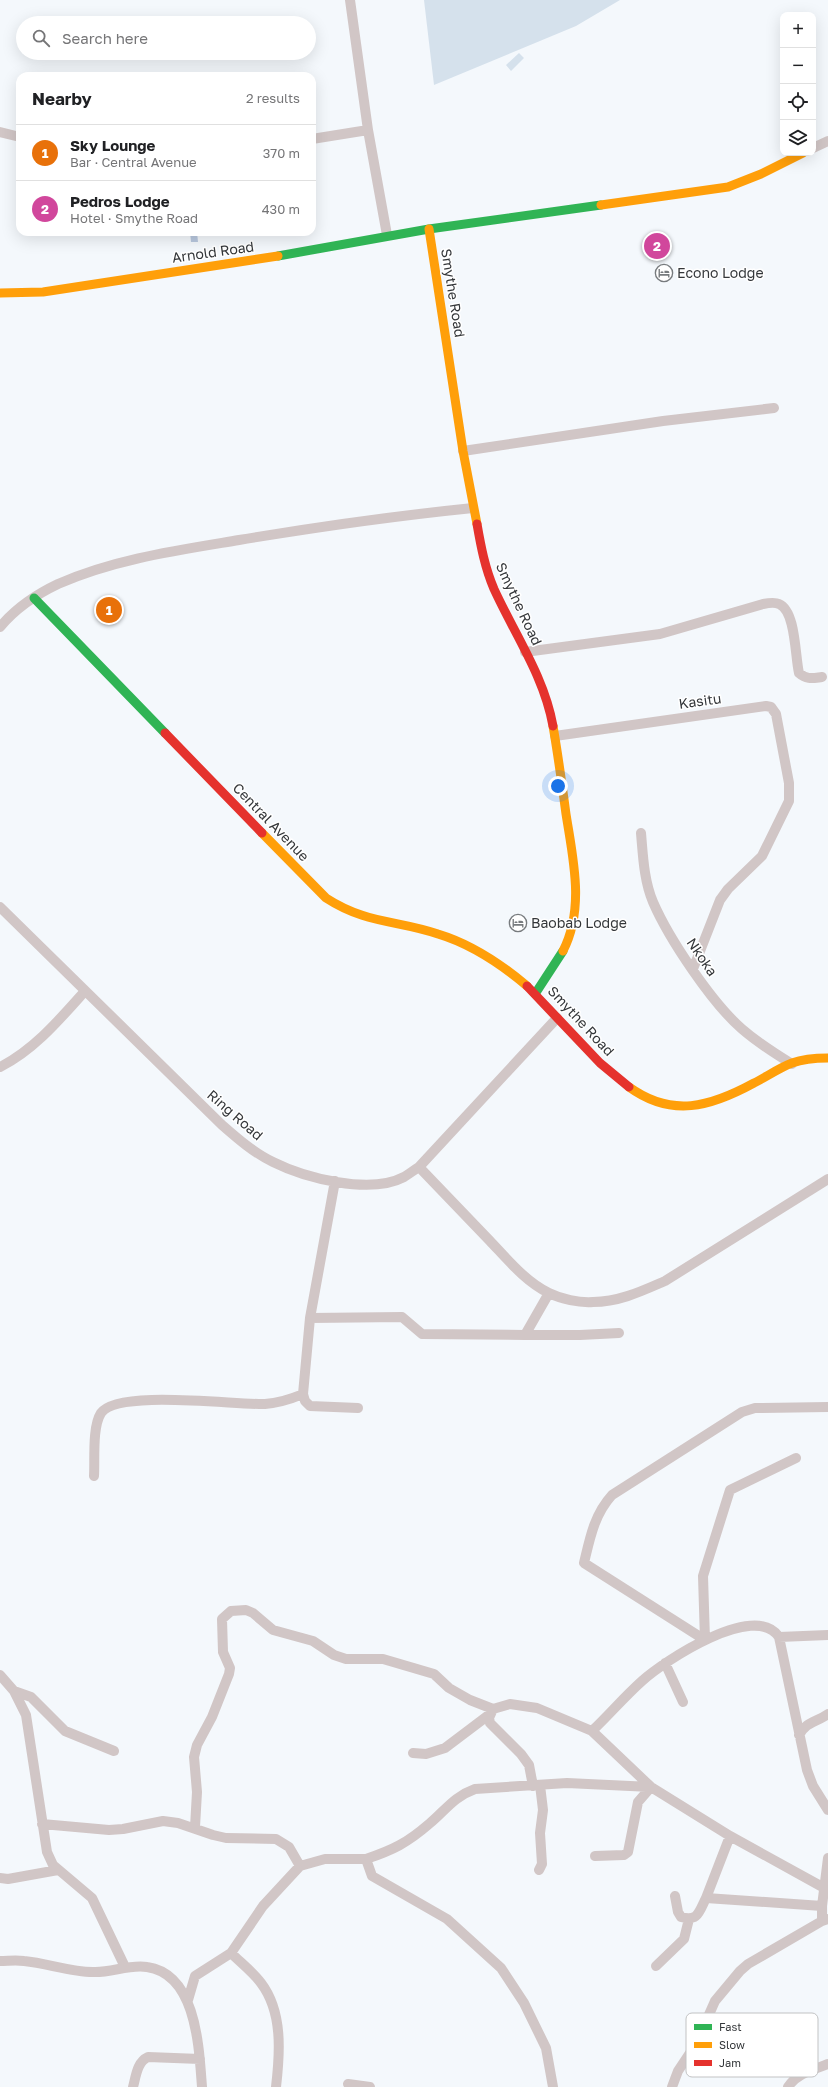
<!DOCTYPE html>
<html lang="en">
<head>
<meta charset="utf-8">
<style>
	body { margin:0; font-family:"Golos Text",sans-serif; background:#f2f2f2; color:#202124 }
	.controls { position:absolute; right:12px; top:12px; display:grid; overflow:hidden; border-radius:8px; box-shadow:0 4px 16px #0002 }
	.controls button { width:36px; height:36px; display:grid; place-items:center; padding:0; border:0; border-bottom:1px solid #e0e0e0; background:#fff; color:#202124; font:20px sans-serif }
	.you { position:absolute; left:558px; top:786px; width:14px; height:14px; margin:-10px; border:3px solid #fff; border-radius:50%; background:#1a73e8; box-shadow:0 0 0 6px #1a73e833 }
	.badge { display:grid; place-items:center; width:26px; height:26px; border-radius:50%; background:#777b7e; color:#fff; font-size:13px; font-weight:700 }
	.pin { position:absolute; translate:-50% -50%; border:2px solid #fff; box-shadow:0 1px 4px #0006 }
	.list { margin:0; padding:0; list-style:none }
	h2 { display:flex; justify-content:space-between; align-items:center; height:52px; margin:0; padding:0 16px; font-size:17px }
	h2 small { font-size:13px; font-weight:400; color:#757577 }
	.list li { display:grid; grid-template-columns:26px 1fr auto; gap:12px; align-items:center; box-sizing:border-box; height:56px; padding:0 16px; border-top:1px solid #e0e0e0 }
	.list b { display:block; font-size:15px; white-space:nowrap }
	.list p { margin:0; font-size:13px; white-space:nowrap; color:#757577 }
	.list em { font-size:13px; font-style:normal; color:#757577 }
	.icon { flex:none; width:22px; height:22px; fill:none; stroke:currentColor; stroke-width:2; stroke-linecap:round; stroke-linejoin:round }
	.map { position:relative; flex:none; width:828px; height:2087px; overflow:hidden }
	.search { position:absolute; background:#fff; box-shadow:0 4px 16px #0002; left:16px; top:16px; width:300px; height:44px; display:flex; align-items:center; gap:10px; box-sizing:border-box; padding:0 14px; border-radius:22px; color:#757577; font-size:15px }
	.panel { position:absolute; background:#fff; box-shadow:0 4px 16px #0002; left:16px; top:72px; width:300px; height:164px; border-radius:12px }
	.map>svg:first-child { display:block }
</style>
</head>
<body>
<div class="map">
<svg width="828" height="2087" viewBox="0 0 828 2087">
	<rect width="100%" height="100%" fill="#f4f8fc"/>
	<path fill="#d5e1ec" d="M424,0H620L576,26L434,85Z
		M519,53L524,58L511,71L506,65Z"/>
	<path fill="#b9c8df" d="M190,232H197L198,242H191Z"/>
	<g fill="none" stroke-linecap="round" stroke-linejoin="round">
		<path stroke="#d1c6c6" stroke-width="10" d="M350,0L368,130L387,235
			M0,132L20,137
			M312,139L368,130
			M813,148L828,141
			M463,451L663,421L774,408
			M0,627C15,609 37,594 58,584C114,559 179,550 239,540C317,527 394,516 473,508
			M525,652L660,634L763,604C768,603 775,602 779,604C796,611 795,657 799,673C807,680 813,678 822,677
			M555,736L766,706L771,707L776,714L789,783V801L762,856L728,889L720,900L693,969
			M641,833C643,856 644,881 653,902C669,939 712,1003 742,1029C757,1042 774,1053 792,1064
			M0,907L221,1124C237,1138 254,1153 273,1162C305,1178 370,1195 404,1177C409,1174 414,1170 419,1167L557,1018
			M0,1067C34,1050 60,1019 85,991
			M419,1167C443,1192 466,1216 490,1241C508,1260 526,1282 549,1293C561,1299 579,1303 593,1302C619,1302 642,1291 665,1281L828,1179
			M335,1181L310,1318L303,1394L305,1401L310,1406L358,1408
			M549,1293L525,1335H580L619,1333
			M310,1318L402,1317L422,1334L525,1335
			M94,1476C95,1460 92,1427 101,1413C117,1389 235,1405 265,1404C279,1403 291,1399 303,1394
			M828,1635L779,1637L807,1770L813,1786L828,1810
			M705,1640L584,1563C590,1538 594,1515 612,1495L742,1412L755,1408L828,1407
			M705,1640L703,1576L730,1490L796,1458
			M665,1663L683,1702
			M0,1675L14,1691L26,1715L47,1852L53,1865L92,1898L125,1967
			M14,1691L31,1697L65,1731L114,1751
			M592,1731C609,1715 624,1697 642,1681C664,1661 755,1601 779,1637
			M799,1735C807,1721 815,1723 828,1714
			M413,1753L426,1754L445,1748L490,1714
			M533,1786L529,1765L521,1754L490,1723L489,1718L493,1709L510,1704L537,1708L592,1731L651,1787L730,1836L828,1890
			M42,1824L109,1830L123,1829L163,1821L178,1823L213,1835L226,1838L276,1839L289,1847L300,1866
			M195,1827L197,1792L194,1757L197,1745L212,1717L229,1674L230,1668L223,1652L222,1619L231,1611L246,1610L253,1613L273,1630L313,1641L334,1655L346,1659H383L434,1674L449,1688L470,1700L493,1709
			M730,1836L706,1898L822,1906
			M595,1856L624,1855L628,1852L638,1802L651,1787
			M828,1858L822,1906V1921L828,1919
			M366,1859C393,1850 407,1843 429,1824C446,1810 453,1797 475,1789L567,1783L651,1787
			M539,1870L542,1864L540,1833L543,1810L540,1785
			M0,1878L8,1879L58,1870
			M675,1896L678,1912L681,1917C698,1922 699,1912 706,1898
			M231,1953C241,1963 253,1972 261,1983C283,2012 280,2053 276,2087
			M0,1961C8,1961 16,1960 24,1961C47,1963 70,1972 93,1972C111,1973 129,1964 147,1967C197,1974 199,2049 202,2087
			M656,1966L684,1939L689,1919
			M188,2000L195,1976L231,1953L263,1906L300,1866L325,1859H366L372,1876L447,1919L501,1968L524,2003L546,2048L553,2087
			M348,2084L370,2087
			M133,2087C136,2076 137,2062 148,2057L200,2059
			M672,2087L678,2071L696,2044L715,2001L740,1971L748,1964L822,1921
			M788,2087C797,2073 813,2070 828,2064"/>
		<path stroke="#30b455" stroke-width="9" d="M278,256L429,229L601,205
			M34,598L165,733
			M535,994L563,951"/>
		<path stroke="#ff9f0a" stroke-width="9" d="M601,205L728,187L761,174L803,153
			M429,229L463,451L477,524
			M0,293L43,292L278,256
			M553,726C558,755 562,784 566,814C573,859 585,908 563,951
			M262,833L326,898C366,924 397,920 438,934C471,944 501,964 527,986
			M629,1087C672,1118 710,1107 754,1083C766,1077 779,1068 792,1063C803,1059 816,1058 828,1058"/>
		<path stroke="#e5322d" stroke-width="9" d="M477,524C481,547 485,568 494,589C515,635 544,676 553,726
			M165,733L262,833
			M527,986L600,1063L629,1087"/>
	</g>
	<defs>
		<symbol id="hotel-ring" viewBox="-11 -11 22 22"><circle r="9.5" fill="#fff" stroke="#777b7e" stroke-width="1.5"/><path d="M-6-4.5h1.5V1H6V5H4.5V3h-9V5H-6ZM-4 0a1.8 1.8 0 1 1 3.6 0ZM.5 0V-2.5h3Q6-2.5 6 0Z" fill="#777b7e"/></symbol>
	</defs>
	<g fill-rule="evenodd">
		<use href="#hotel-ring" x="654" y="263" width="20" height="20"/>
		<use href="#hotel-ring" x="508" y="913" width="20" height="20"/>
	</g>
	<g text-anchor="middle" stroke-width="3" stroke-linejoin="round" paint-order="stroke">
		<g font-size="14" fill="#34373a" stroke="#fff">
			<text transform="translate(213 252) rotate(-8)" y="5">Arnold Road</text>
			<text transform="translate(453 293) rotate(81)" y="5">Smythe Road</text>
			<text transform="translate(519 604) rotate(65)" y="5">Smythe Road</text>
			<text transform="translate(700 701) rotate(-8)" y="5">Kasitu</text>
			<text transform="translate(271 822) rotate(46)" y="5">Central Avenue</text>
			<text transform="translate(702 957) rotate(56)" y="5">Nkoka</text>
			<text transform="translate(581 1021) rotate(47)" y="5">Smythe Road</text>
			<text transform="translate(235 1115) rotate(41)" y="5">Ring Road</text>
		</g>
		<g font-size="14" fill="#34373a" stroke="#fff" text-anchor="start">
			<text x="677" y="278">Econo Lodge</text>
			<text x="531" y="928">Baobab Lodge</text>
		</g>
	</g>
	<rect x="686" y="2013" width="132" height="64" rx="6" fill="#fff" stroke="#c2c3c4" stroke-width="1"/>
	<rect x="694" y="2024" width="18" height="6" fill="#30b455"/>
	<rect x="694" y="2042" width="18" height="6" fill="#ff9f0a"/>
	<rect x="694" y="2060" width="18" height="6" fill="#e5322d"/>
	<g font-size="11" fill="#34373a">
		<text x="719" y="2031">Fast</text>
		<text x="719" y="2049">Slow</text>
		<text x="719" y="2067">Jam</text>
	</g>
</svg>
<div class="controls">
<button>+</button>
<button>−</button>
<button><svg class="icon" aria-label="locate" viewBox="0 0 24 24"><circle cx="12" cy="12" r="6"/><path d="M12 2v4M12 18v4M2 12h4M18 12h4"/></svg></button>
<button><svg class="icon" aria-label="layers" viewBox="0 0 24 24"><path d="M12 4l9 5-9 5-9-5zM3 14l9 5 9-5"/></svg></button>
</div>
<div class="you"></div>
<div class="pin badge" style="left:109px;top:610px;background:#e8710a">1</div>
<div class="pin badge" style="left:657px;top:246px;background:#d1479c">2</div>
<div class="search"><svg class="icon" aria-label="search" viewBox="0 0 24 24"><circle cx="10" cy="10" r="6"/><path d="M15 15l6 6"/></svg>Search here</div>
<section class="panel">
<h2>Nearby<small>2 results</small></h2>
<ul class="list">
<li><span class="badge" style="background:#e8710a">1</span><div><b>Sky Lounge</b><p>Bar · Central Avenue</p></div><em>370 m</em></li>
<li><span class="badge" style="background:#d1479c">2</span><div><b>Pedros Lodge</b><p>Hotel · Smythe Road</p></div><em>430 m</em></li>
</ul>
</section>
</div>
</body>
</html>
